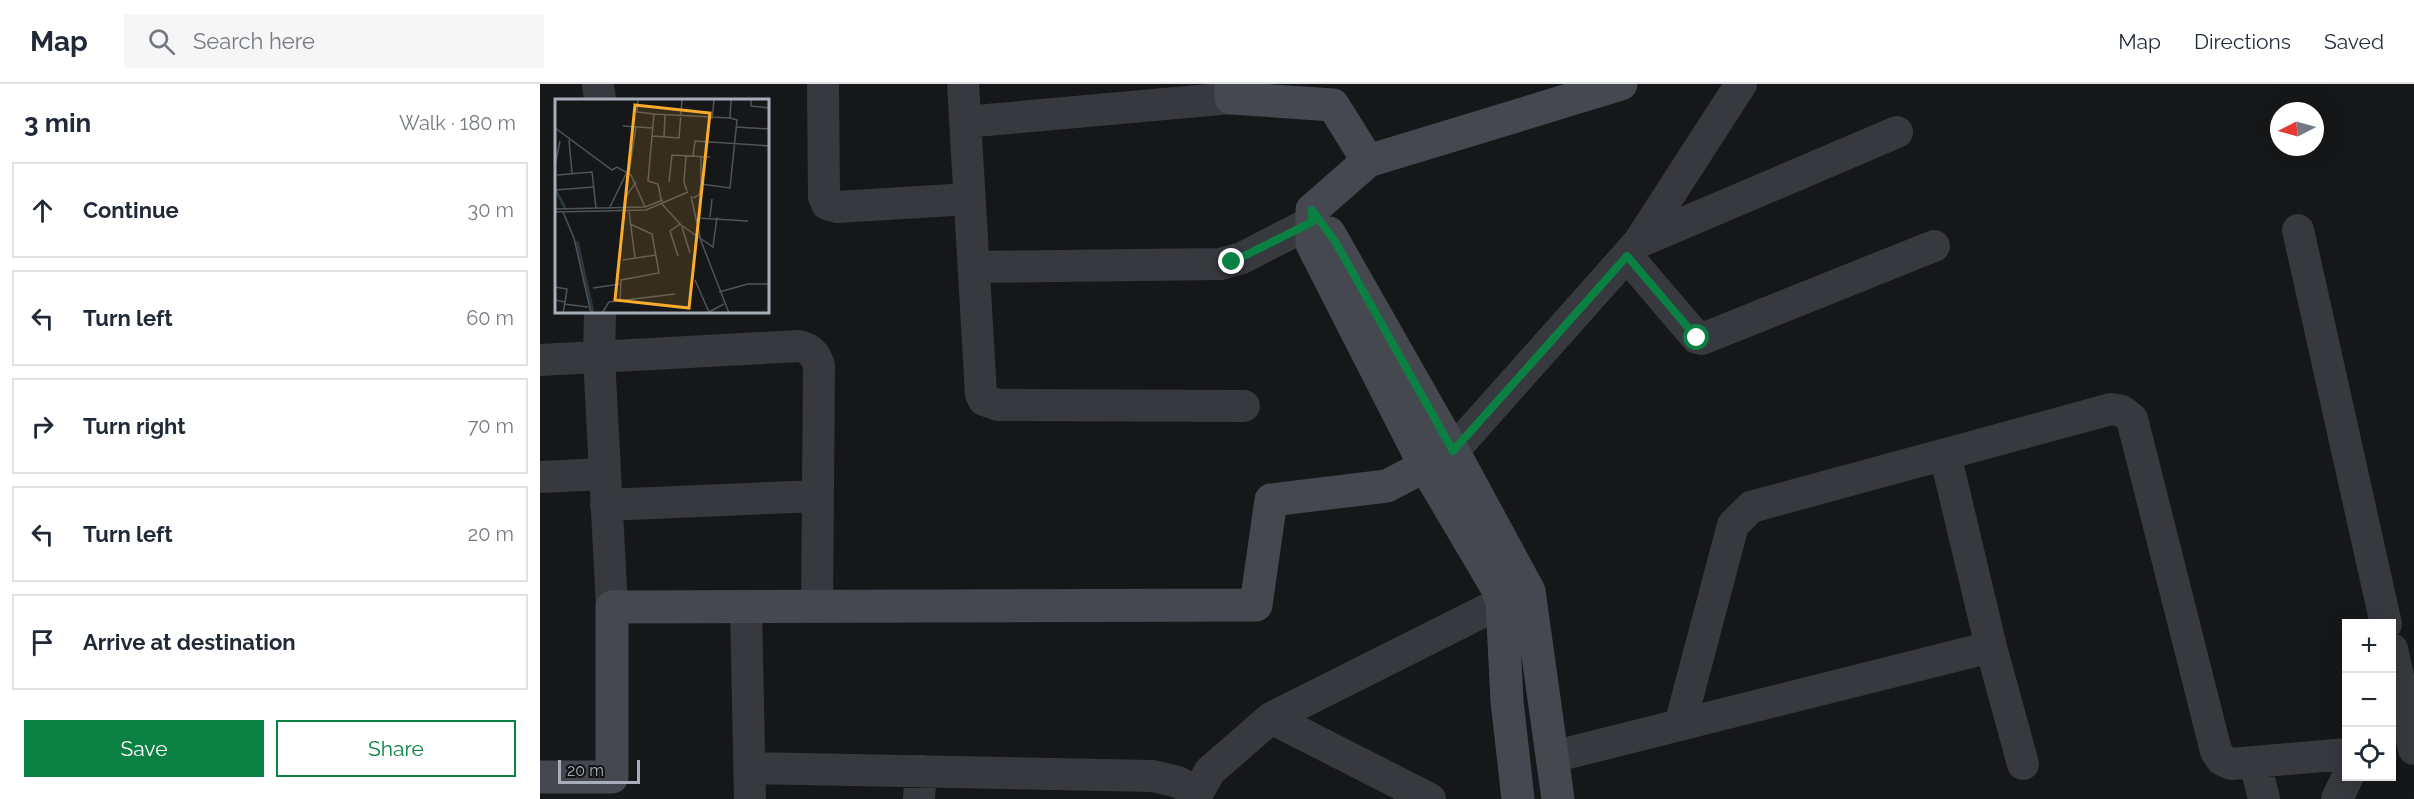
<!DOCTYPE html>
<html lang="en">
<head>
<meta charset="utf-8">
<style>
	body { margin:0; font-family:Raleway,sans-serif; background:#f6f6f7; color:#1f2937 }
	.controls { position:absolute; right:18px; bottom:18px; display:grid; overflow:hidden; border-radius:0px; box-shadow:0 6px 24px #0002 }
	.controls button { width:54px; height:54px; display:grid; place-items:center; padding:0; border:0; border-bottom:2px solid #e0e1e3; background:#fff; color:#1f2937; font:30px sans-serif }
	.compass { position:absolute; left:1730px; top:18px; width:54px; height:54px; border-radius:50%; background:#fff; box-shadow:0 6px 24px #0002; rotate:264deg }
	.scale { position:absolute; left:18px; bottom:15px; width:82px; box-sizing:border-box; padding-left:6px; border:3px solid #a8aeb9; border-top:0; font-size:16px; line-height:21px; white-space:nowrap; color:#a8aeb9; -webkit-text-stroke:4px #111214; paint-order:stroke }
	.stop { position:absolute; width:18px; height:18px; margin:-14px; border:4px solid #0b8043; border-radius:50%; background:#fff }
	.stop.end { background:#0b8043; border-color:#fff; box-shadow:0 2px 6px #0008 }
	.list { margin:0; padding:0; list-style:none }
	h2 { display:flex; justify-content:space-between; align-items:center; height:78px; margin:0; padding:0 24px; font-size:26px }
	h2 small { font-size:20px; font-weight:400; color:#747a83 }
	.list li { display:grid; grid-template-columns:39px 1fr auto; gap:18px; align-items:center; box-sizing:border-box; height:96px; margin:0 12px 12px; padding:0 12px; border:2px solid #e0e1e3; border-radius:0px }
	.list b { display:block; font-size:22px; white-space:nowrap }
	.list em { font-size:20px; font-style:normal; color:#747a83 }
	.actions { display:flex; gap:12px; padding:18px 24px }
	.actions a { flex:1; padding:14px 0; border:2px solid #0b8043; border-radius:0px; text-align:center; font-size:21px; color:#0b8043 }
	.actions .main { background:#0b8043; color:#fff }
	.icon { flex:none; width:33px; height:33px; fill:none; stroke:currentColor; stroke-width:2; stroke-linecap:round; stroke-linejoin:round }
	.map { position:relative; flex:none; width:1874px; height:715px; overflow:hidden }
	header { display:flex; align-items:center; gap:36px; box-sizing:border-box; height:84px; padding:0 30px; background:#fff; border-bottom:2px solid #e0e1e3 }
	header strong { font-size:28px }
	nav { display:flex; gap:33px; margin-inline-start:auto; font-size:21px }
	.search { width:420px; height:54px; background:#f6f6f7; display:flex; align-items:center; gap:15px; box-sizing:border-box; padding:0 21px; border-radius:0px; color:#747a83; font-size:22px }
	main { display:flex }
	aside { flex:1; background:#fff }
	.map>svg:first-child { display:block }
</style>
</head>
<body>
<header>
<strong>Map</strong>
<div class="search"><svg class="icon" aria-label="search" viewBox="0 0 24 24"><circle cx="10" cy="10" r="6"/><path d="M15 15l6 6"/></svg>Search here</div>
<nav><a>Map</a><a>Directions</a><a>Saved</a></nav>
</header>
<main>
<aside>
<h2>3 min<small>Walk · 180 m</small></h2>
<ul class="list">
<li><svg class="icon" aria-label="ahead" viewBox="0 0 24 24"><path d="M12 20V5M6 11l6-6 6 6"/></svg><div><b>Continue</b></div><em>30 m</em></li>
<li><svg class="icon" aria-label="left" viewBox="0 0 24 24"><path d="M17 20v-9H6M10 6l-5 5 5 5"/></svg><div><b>Turn left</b></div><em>60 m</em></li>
<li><svg class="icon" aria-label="right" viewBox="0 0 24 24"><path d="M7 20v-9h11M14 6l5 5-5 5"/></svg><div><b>Turn right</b></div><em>70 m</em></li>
<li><svg class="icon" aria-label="left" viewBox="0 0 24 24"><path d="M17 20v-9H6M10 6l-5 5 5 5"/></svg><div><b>Turn left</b></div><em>20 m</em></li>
<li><svg class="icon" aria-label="arrive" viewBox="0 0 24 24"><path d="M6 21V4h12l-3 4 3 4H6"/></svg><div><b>Arrive at destination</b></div></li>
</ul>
<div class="actions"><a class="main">Save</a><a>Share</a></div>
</aside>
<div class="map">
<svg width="1874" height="715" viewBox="0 0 1874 715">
	<rect width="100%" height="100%" fill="#161719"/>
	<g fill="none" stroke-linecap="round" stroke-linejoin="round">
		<path stroke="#37393e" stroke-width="32" d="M58,0L60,16
			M283,0L284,113L287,120L298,123L429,115
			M423,0L441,310L444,316L458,321L704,322
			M425,38L691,14
			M1758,146L1846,540
			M1099,158L1357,48
			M1087,172L1157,254L1162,255L1394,162
			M434,183L681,180L702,174L772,138
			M60,228L59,273L72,523
			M0,276L259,262C271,265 275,270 279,281L277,523
			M913,367L1099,158L1201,0
			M1405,370L1451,563L1483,680
			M0,393L65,390
			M66,421L277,412
			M206,523L210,715
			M1852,565L1874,665
			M731,634L890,715
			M1140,641L1193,441L1211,423L1571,325L1582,327L1592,335L1676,667L1682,676L1691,680L1806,670
			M1012,673L1451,563
			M1715,678L1724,715
			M209,684L613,692L638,698L657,709
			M379,715L381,687
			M654,715L670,687L731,634L962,518L985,509
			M1797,715L1808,692"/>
		<path stroke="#45484e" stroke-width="33" d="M691,0V14L793,21L828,77
			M789,149L913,367L989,507L1018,715
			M0,693H72V523L716,521L731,416L847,402L913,367
			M978,715L967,617L962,518L956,502L885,382L772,160V126L828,77L1081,0"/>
	</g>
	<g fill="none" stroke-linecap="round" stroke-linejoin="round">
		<path stroke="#0b8043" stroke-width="8" d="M692,178L772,138V126L796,159L913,367L1087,172L1157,254"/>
	</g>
	<g transform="translate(15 15)">
		<rect width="214" height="214" fill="#161719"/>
		<path fill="none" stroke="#2c363d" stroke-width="3" d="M1,92L10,109M22,142L38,213"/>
		<path fill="none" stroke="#505359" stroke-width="1.5" d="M83,1L82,13L99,15L93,82L103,85L107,105L126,126L158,148L162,118M196,1V7L215,9M99,15L175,19M157,20L159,1M68,27L98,29M181,28L215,30M0,29L57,71L62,68L76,76L90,108M97,37L124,39L127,1M109,38L110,16M14,41L17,74M131,57L129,83L132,92M138,57L140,42L215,47M0,66L5,42M74,74L81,28M2,76L37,73L41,109M114,83L117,56L155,58M146,85V57M0,91L39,88M136,97L146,142L174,214M138,99L144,96L146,85L175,89L182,21L175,19L176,1M69,109L70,99L81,83M0,110L90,108L108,101M54,110L72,73M74,112L80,159M0,113L91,111L133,93M8,113L19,139L36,214M155,118L157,100M142,119L193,122M127,128L135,154M123,157L115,132L125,125M68,161L101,156M140,181L154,213M0,188L12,190L10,203M38,189L65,185M164,193L193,185H215M0,201L10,203L8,214M65,202L66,181L104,174L97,135L75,125M9,205L33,208M47,214L54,203L120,195M152,214L169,205"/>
		<path fill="#f9ac2e" fill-opacity="0.15" stroke="#f9ac2e" stroke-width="3" d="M80,6L155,14L134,209L60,201Z"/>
		<rect width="214" height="214" fill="none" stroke="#a8aeb9" stroke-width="3"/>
	</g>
</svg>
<div class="controls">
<button>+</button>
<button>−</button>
<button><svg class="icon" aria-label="locate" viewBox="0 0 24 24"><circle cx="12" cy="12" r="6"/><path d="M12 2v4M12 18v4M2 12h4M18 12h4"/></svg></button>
</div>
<svg class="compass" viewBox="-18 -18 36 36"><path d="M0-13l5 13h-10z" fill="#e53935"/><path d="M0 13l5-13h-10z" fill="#747a83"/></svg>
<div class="scale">20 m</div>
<div class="stop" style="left:1157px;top:254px"></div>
<div class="stop end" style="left:692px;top:178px"></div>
</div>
</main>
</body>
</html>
